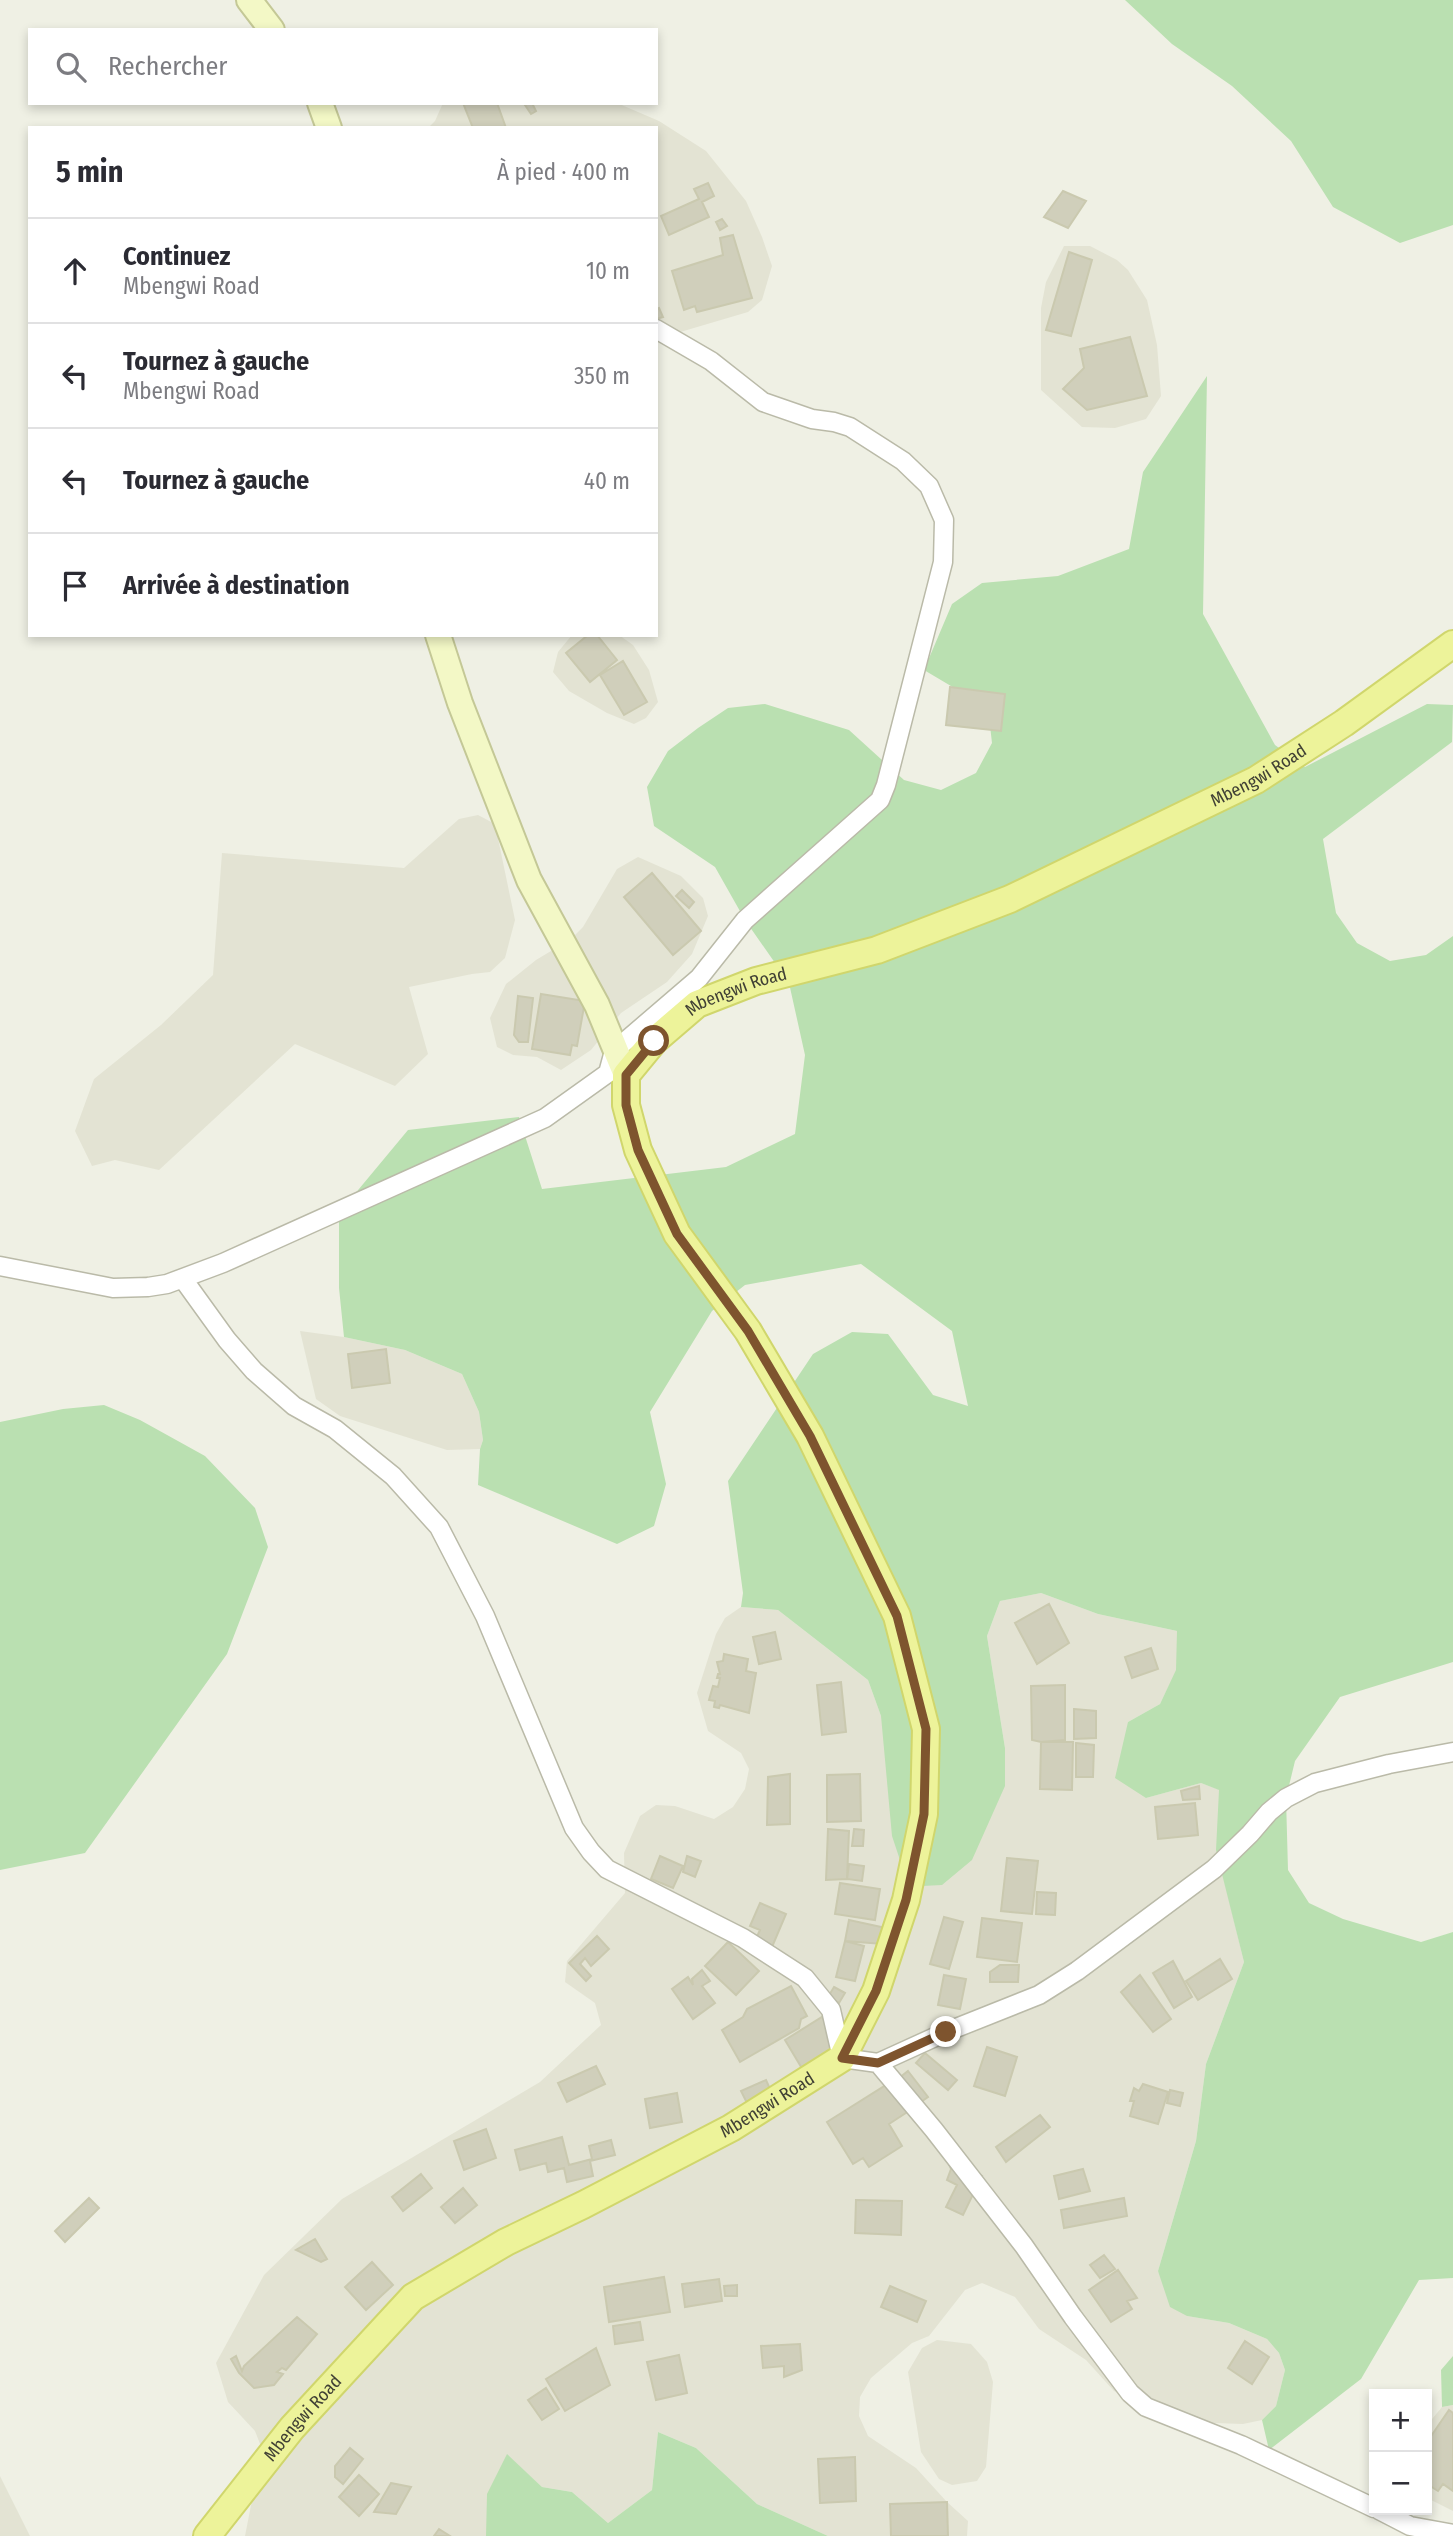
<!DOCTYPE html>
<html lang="fr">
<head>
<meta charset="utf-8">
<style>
	body { margin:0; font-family:"Fira Sans Condensed",sans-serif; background:#f7f7f7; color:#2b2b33 }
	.controls { position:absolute; right:21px; bottom:21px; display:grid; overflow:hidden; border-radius:0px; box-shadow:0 4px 10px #0003 }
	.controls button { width:63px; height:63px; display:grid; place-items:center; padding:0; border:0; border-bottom:2px solid #e1e1e2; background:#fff; color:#2b2b33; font:35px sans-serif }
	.stop { position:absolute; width:21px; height:21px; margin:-16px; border:5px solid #7e542e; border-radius:50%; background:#fff }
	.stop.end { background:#7e542e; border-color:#fff; box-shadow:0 2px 7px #0008 }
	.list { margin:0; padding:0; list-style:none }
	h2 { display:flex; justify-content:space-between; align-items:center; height:91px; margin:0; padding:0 28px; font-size:30px }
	h2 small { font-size:23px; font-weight:400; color:#7c7c81 }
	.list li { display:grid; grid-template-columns:46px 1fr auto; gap:21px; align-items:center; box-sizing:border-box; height:105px; padding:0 28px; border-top:2px solid #e1e1e2 }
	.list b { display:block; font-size:26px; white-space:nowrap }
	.list p { margin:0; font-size:23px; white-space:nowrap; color:#7c7c81 }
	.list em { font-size:23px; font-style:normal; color:#7c7c81 }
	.icon { flex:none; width:38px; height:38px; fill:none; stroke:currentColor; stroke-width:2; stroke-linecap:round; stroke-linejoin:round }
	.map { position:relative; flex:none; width:1453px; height:2536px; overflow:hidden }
	.search { position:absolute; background:#fff; box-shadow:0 4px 10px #0003; left:28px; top:28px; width:630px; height:77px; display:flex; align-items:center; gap:18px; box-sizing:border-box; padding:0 24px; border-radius:0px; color:#7c7c81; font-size:26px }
	.panel { position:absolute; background:#fff; box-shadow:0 4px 10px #0003; left:28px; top:126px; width:630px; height:511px; border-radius:0px }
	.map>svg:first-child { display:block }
</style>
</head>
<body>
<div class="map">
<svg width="1453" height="2536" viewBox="0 0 1453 2536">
	<rect width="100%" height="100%" fill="#eff0e4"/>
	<path fill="#e3e3d3" d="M443,103H617L659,121L706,151L746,201L762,237L772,266L762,300L748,312L660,338L656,336V128H428L435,121Z
		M1064,246H1090L1117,260L1128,270L1147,300L1157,345L1161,396L1146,419L1115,428L1082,427L1041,390V308L1046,282Z
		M572,635H619L633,645L649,670L658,702L646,718L634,724L607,713L569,691L553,672L558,652Z
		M478,815L495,824L515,920L505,958L490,972L472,974L409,987L428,1054L395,1086L295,1044L159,1170L115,1160L92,1166L75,1131L94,1079L161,1025L213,975L222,853L404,868L459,819Z
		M638,857L681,876L703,898L708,916L692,954L667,982L621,1013L591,1050L561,1070L537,1057L513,1055L497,1047L490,1018L506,984L536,960L571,939L583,927L617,869Z
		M300,1331L344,1337L405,1350L462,1374L479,1412L483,1440L480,1449L447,1450L340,1416L316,1399Z
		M1041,1593L1098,1614L1177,1631V1670L1160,1704L1128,1722L1146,1798L1201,1783L1220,1790L1217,1850L1244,1962L1206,2064L1196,2141L1158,2271L1187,2316L1229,2323L1267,2339L1279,2353L1285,2370L1276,2406L1262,2420L1243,2424L1187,2422L1146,2407L1114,2391L1086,2360L1039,2329L1015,2297L982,2283L965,2290L929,2336L912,2343L871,2378L860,2397L859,2416L868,2436L916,2468L947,2502L968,2521L967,2536H828L757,2504L696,2448L658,2432L652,2490L608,2523L572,2492L542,2487L507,2455L486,2536H245L262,2449L255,2431L228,2402L216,2363L264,2275L342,2199L540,2082L601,2025L595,2003L565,1982L567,1961L625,1893L624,1853L640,1816L656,1805L675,1806L714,1819L733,1807L745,1789L749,1769L741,1753L708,1731L697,1693L716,1634L725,1618L741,1607L778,1610L868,1680L881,1716L1005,1748L987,1636L1000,1601Z
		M937,2340L971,2344L987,2362L993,2382L986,2467L977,2481L952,2485L939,2479L921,2452L908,2372L922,2348Z
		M1453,2405V2511L1427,2498V2425L1442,2407Z
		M0,2476L30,2536H0Z"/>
	<path fill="#bae0b1" d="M1125,0H1453V225L1400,243L1333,207L1291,141L1232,86L1172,44Z
		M1207,376L1203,614L1275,745L1305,767L1427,704L1453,705L1452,742L1323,839L1336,913L1357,943L1390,961L1426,955L1453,936V1662L1340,1697L1295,1761L1286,1798L1288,1870L1309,1903L1343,1919L1421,1942L1453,1932V2278L1419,2280L1361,2379L1269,2450L1262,2420L1276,2406L1285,2370L1279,2353L1267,2339L1229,2323L1187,2316L1170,2307L1158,2271L1196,2141L1206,2064L1244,1962L1216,1850L1219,1790L1201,1783L1146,1798L1115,1778L1128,1722L1160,1704L1176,1670L1177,1631L1098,1614L1041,1593L1000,1601L987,1636L1005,1748V1786L972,1860L942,1885L922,1886L905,1875L892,1836L881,1716L868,1680L778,1610L741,1607L743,1593L728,1481L813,1354L852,1332L888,1334L933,1395L968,1406L952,1331L861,1264L745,1285L712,1311L650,1412L666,1484L654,1526L617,1544L478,1485L480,1449L483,1440L479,1412L462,1374L405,1350L344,1337L339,1288V1213L408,1130L519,1117L542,1189L726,1167L795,1134L805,1055L789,983L745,920L715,867L654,826L647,787L668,751L698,728L728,708L765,704L849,730L904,780L941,790L976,773L992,743L988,708L924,670L952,604L982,583L1058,576L1129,549L1143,472Z
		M104,1405L140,1420L205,1456L255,1508L268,1547L227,1654L85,1853L0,1870V1422L63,1409Z
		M1453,2356V2405L1442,2407L1441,2370Z
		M658,2432L696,2448L757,2504L828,2536H486L487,2494L507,2454L542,2487L572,2492L608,2523L652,2490Z"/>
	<path fill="#d0cfbb" stroke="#cac9af" stroke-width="2" d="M463,103H497L506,128H473Z
		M528,103H532L536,111L531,114L525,105Z
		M708,183L714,196L702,202L709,217L669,235L661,216L699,199L694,189Z
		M1063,191L1086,201L1068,228L1044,217Z
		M722,219L727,226L720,230L716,222Z
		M733,235L752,298L697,312L695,306L684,310L672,271L723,255L720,238Z
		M1069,252L1092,260L1071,336L1046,330Z
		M659,308L663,317L656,319V309Z
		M1130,337L1147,396L1087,410L1063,389L1084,368L1080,349Z
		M588,635H597L617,660L590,682L566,653Z
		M623,661L647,702L624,715L600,675Z
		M950,687L1005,694L1001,731L946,725Z
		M652,873L701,931L673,955L624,897Z
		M682,890L694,902L689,908L676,896Z
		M541,994L585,1001L577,1046L572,1045L570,1055L532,1049Z
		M518,996L533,998L528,1042H519L514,1035Z
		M386,1349L390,1383L352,1388L348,1354Z
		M1049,1604L1069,1643L1037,1664L1015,1623Z
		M775,1632L781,1659L759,1664L753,1637Z
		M1151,1648L1158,1669L1132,1678L1125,1657Z
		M724,1654L748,1659L746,1671L756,1673L749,1713L720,1705L719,1708L714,1707L715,1701L709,1700L713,1686L718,1687L720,1678H717L718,1674H720L717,1662L723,1661Z
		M841,1682L846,1732L822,1735L817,1685Z
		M1065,1685V1740L1041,1742L1032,1740L1031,1686Z
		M1074,1709L1096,1711V1738L1074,1739Z
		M1041,1742H1073L1072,1790L1040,1789Z
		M1076,1743L1094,1745L1093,1777H1076Z
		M790,1774V1824L767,1825L768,1777Z
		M860,1774L861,1821L827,1822V1775Z
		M1199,1786L1200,1799L1183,1800L1181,1791Z
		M1195,1803L1198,1835L1158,1839L1155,1807Z
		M828,1829L849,1831L847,1879L826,1880Z
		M854,1829L864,1830L863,1846H852Z
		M660,1856L683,1866L673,1888L651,1879Z
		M687,1856L701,1861L695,1877L683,1872Z
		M1007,1858L1038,1861L1032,1914L1001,1911Z
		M849,1864L864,1866L862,1881L847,1879Z
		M840,1883L880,1889L875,1920L835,1914Z
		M1037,1892L1056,1893L1055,1915L1036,1914Z
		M760,1903L786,1914L772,1947L755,1941L760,1930L750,1926Z
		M944,1917L963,1922L949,1969L930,1964Z
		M982,1918L1022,1923L1017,1962L977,1957Z
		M849,1920L886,1928L883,1944L845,1941Z
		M597,1936L609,1949L591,1966L585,1958L580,1964L591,1976L586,1981L569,1963Z
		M845,1941L864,1946L855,1981L836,1977Z
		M728,1942L759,1971L736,1995L705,1966Z
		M1220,1959L1232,1979L1198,2000L1186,1981Z
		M1173,1961L1192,1997L1174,2008L1153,1973Z
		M1000,1965H1019L1018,1982H990V1972Z
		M702,1970L710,1981L702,1986L715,2003L693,2019L672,1989L688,1977L693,1985L692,1979Z
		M944,1975L966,1979L960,2009L938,2005Z
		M1140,1975L1171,2019L1153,2032L1121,1992Z
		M791,1986L807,2016L801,2019L799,2028L740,2062L722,2030L743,2017L747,2009Z
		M834,1987L845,1993L839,2003L828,1997Z
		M822,2017L840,2046L803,2070L785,2040Z
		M987,2047L1017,2057L1005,2096L974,2086Z
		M925,2053L957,2080L948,2090L916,2063Z
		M596,2066L605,2084L567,2102L558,2083Z
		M908,2071L928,2097L918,2104L898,2079Z
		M766,2080L774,2098L750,2109L741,2091Z
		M894,2080L912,2109L889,2124L902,2146L869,2167L863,2158L853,2164L827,2122Z
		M1143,2084L1168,2092L1158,2124L1130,2116L1134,2101H1130L1134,2088L1139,2091Z
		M1170,2090L1183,2093L1180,2106L1167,2103Z
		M677,2093L682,2122L650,2128L645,2099Z
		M1040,2115L1050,2127L1006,2162L996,2147Z
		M486,2129L496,2158L464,2170L454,2141Z
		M562,2137L569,2165L592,2159L589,2146L611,2140L615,2155L590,2161L593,2176L567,2182L564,2168L548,2172L546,2163L520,2170L515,2150Z
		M951,2161L982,2176L963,2215L946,2207L957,2185L947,2180L951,2169L949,2164Z
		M1083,2169L1090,2191L1059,2199L1054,2176Z
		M421,2174L432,2188L403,2211L392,2197Z
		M463,2188L477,2205L455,2223L441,2207Z
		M89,2198L99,2208L65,2242L55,2231Z
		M1124,2198L1127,2216L1064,2228L1061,2210Z
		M856,2200L902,2201L901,2235L855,2233Z
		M315,2239L327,2259L321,2262L296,2250Z
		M1104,2255L1115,2269L1100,2278L1090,2265Z
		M372,2262L393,2285L366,2310L345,2287Z
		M1118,2270L1137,2298L1127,2301L1132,2309L1111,2322L1089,2290Z
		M664,2277L670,2312L609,2322L604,2287Z
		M719,2279L722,2301L685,2307L682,2284Z
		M737,2285V2296H725L724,2286Z
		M890,2286L926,2301L917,2322L881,2307Z
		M297,2317L317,2334L286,2370L282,2368L277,2372L283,2374L274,2385L254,2388L239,2373L231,2359L236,2356L242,2371L244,2366Z
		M640,2322L643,2340L615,2344L613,2326Z
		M1245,2341L1269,2357L1252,2384L1228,2368Z
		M800,2344L802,2370L784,2377V2366L763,2368L761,2346Z
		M596,2348L610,2385L565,2411L546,2379Z
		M679,2355L687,2393L656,2400L647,2362Z
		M546,2388L559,2409L542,2420L528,2400Z
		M1449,2410L1453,2413V2491L1443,2484L1438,2491L1427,2484V2442Z
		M350,2448L363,2459L343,2484L335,2477V2466Z
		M855,2457L856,2501L820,2503L818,2459Z
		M359,2475L379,2494L359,2516L339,2497Z
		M391,2483L411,2487L396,2514L374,2512Z
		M947,2502L948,2536H891L890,2504Z
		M439,2529L450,2536H434Z"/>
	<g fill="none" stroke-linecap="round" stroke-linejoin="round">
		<defs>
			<path id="street" d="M0,1266L113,1288L148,1287L167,1284L223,1263L545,1118L608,1073L614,1051L699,978L745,920L880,800L886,785L943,562L944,520L929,486L903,461L850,427L834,422L812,419L763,402L711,361L656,329
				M183,1279L227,1340L254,1371L294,1406L335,1429L393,1476L439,1527L485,1616L574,1828L591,1852L607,1869L743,1938L805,1978L831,2010L842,2058L878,2063L946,2032L1039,1995L1077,1971L1214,1869L1250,1834L1269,1812L1286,1798L1315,1783L1389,1764L1453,1752
				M878,2063L934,2130L1024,2246L1073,2317L1130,2393L1146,2407L1241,2445L1374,2508
				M1379,2510L1410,2526L1453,2534"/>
			<path id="secondary" d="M249,0L272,30
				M320,103L329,128
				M438,635L460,703L529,880L597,1005L626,1075"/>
			<g id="primary">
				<path id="s1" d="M207,2536L292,2428L413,2297L506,2242L583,2205L731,2128L842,2058L876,1991L906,1900L924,1814L926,1729L897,1616L810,1436L748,1331L677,1234L638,1150L626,1105V1075L654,1041L697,1004L756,981L877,950L1010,899L1256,780L1344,723L1453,644"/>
			</g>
		</defs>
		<use href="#street" stroke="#babaa8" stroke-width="21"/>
		<use href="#secondary" stroke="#c4c896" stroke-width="28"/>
		<use href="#primary" stroke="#d0d66c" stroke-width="30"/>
		<use href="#street" stroke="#fff" stroke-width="18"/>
		<use href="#secondary" stroke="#f3f8c6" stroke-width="24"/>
		<use href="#primary" stroke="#edf39a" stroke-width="26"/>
	</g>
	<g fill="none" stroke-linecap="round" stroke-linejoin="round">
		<path stroke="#7e542e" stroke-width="9" d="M654,1041L626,1075V1105L638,1150L677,1234L748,1331L810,1436L897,1616L926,1729L924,1814L906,1900L876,1991L842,2058L878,2063L946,2032"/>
	</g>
	<g text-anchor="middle" stroke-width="6" stroke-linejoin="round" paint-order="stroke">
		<g font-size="18" fill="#414135" stroke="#fff">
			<text dy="6" stroke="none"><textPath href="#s1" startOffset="2588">Mbengwi Road</textPath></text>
			<text dy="6" stroke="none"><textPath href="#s1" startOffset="2021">Mbengwi Road</textPath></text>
			<text dy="6" stroke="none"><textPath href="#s1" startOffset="719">Mbengwi Road</textPath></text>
			<text dy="6" stroke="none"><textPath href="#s1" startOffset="152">Mbengwi Road</textPath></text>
		</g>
	</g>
</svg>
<div class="controls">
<button>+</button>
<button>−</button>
</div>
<div class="stop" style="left:654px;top:1041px"></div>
<div class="stop end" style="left:946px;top:2032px"></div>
<div class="search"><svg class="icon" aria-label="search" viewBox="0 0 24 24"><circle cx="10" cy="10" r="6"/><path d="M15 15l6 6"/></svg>Rechercher</div>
<section class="panel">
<h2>5 min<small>À pied · 400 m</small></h2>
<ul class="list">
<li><svg class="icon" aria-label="ahead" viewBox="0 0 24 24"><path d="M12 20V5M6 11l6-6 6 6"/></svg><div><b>Continuez</b><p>Mbengwi Road</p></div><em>10 m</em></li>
<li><svg class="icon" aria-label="left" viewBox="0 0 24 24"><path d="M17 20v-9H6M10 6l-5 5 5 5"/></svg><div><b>Tournez à gauche</b><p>Mbengwi Road</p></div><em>350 m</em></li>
<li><svg class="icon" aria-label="left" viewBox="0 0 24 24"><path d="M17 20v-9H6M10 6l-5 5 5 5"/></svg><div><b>Tournez à gauche</b></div><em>40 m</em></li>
<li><svg class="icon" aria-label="arrive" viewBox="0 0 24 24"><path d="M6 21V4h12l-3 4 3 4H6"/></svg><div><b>Arrivée à destination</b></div></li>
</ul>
</section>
</div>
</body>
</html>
